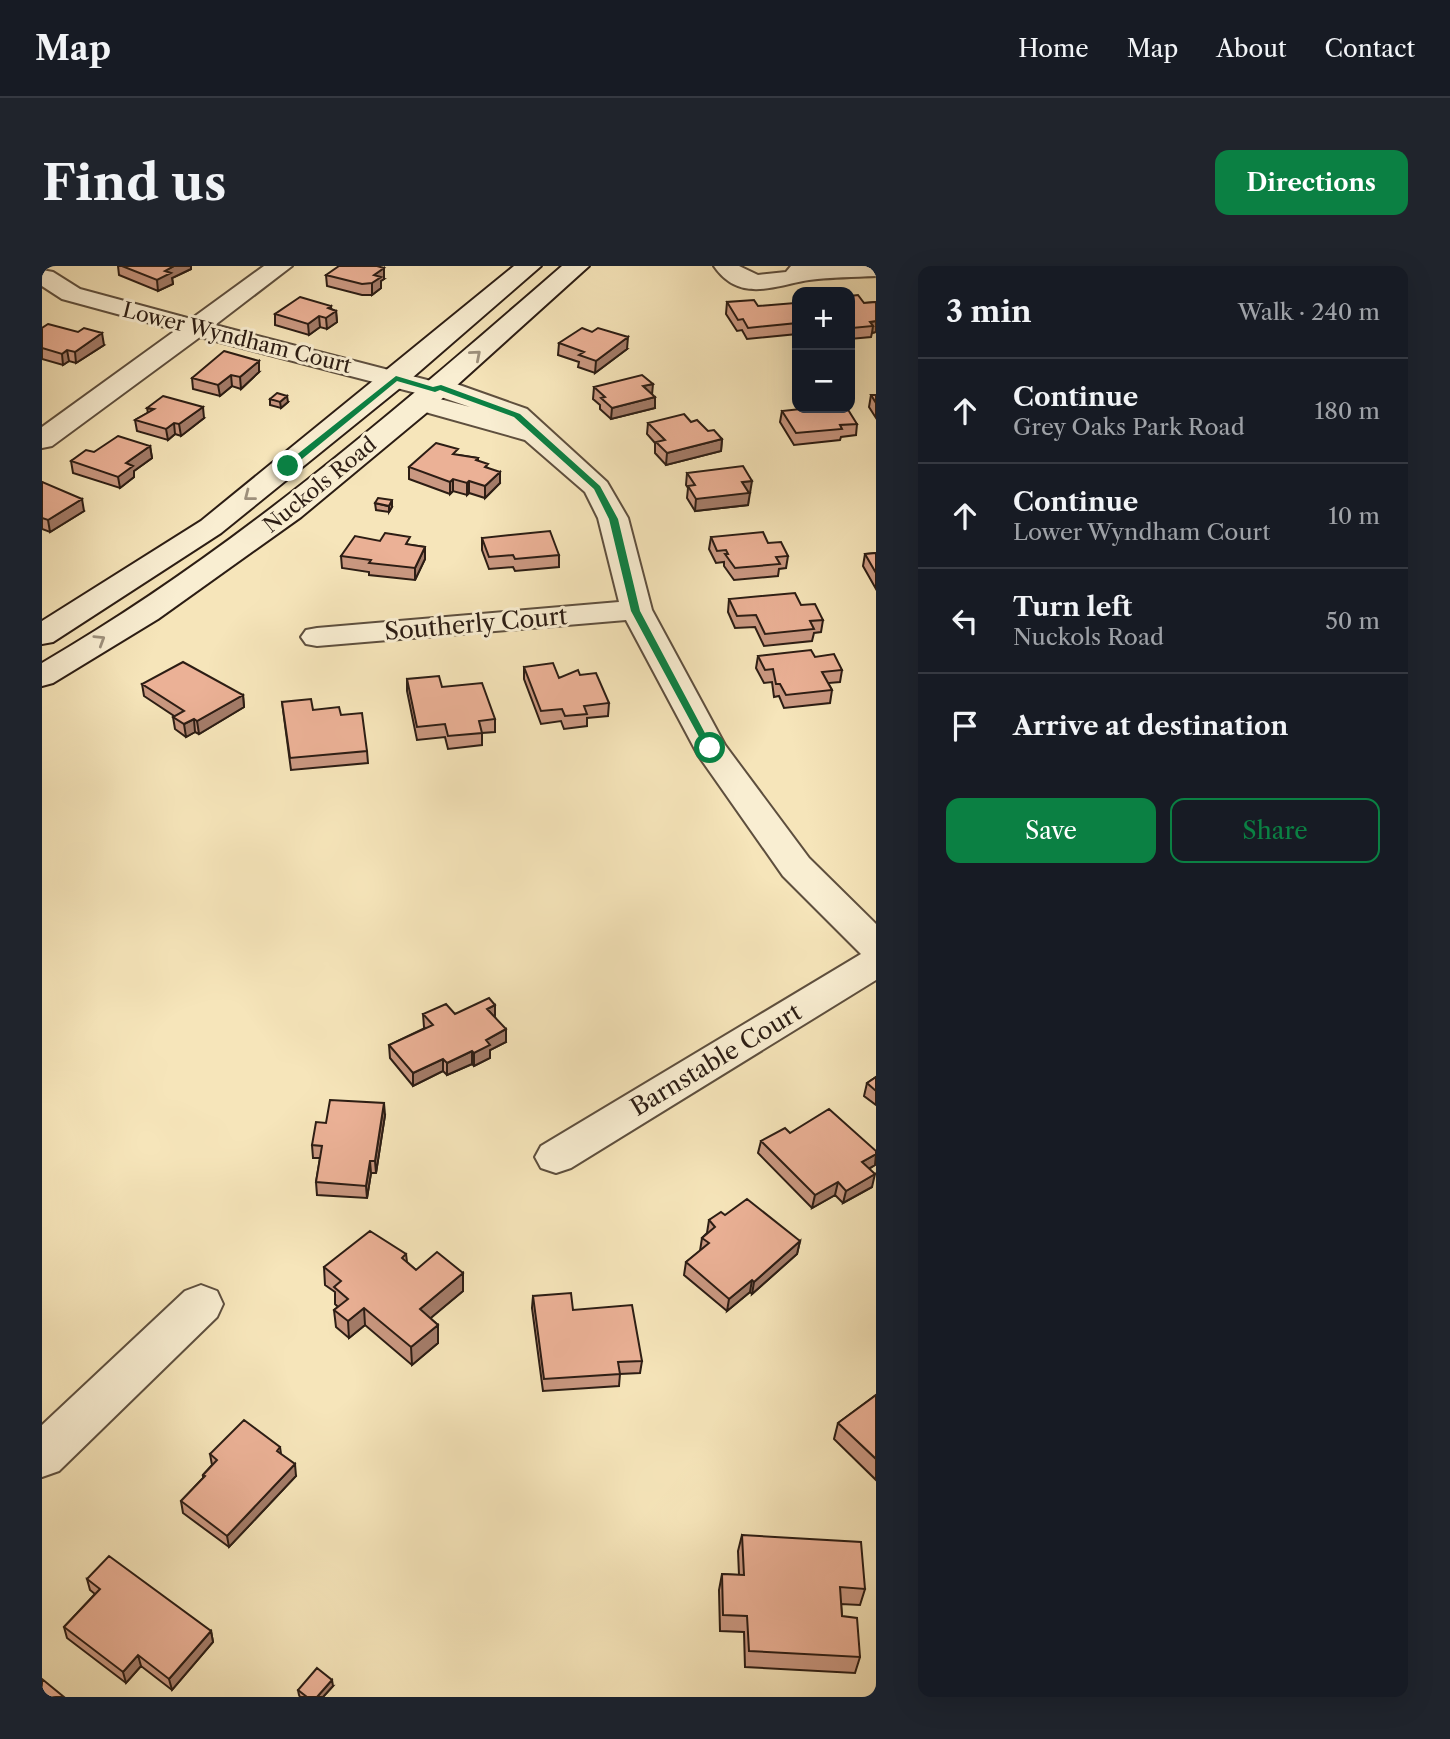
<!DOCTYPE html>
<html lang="en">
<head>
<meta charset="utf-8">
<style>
	body { margin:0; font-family:"Libre Caslon Text",serif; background:#20242c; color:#f1f3f6 }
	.controls { position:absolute; right:21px; top:21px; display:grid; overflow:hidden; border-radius:14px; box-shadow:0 7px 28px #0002 }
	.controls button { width:63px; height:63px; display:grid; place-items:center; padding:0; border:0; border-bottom:2px solid #363941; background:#171b24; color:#f1f3f6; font:35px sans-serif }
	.stop { position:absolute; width:21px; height:21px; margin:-16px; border:5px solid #0b8043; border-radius:50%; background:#fff }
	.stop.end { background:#0b8043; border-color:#fff; box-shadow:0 2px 7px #0008 }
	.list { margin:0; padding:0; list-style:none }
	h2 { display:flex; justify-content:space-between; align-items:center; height:91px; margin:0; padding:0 28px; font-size:30px }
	h2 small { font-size:23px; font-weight:400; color:#9ea1a6 }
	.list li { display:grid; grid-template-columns:46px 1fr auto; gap:21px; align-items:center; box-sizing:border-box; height:105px; padding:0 28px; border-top:2px solid #363941 }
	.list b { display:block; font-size:26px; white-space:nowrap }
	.list p { margin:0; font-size:23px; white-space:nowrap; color:#9ea1a6 }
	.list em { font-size:23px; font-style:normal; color:#9ea1a6 }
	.actions { display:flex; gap:14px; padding:21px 28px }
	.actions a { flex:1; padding:16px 0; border:2px solid #0b8043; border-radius:14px; text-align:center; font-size:24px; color:#0b8043 }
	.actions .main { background:#0b8043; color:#fff }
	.icon { flex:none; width:38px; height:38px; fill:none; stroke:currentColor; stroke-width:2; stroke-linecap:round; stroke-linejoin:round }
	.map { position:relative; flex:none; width:834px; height:1431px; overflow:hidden; border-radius:14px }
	header { display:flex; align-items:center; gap:42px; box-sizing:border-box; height:98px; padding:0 35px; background:#171b24; border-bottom:2px solid #363941 }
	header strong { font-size:33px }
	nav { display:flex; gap:38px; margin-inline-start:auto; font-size:24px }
	.intro { display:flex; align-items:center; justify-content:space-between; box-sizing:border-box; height:168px; padding:0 42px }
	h1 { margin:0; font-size:49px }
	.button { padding:18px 32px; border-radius:14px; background:#0b8043; color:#fff; font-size:24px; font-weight:700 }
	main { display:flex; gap:42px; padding:0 42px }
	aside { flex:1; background:#171b24; border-radius:14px; box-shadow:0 7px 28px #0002 }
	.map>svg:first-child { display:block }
</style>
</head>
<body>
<header>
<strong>Map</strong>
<nav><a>Home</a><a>Map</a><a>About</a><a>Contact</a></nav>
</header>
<div class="intro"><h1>Find us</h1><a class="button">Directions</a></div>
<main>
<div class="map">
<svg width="834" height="1431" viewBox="0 0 834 1431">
	<rect width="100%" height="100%" fill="#f6e5ba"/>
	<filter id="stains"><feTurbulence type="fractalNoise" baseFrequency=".00286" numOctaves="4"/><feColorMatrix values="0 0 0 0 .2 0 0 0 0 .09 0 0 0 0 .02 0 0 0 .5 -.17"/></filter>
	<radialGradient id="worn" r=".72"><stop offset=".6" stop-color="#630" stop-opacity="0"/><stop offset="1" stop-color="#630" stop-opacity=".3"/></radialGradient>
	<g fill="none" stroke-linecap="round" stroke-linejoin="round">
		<defs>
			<path id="street" d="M222,0H250L173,59L389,115H406L485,143L565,216L586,252L610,344L683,479L767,592L834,658V714L529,902L514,907L499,902L493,891L499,880L819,688L741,610L656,489L584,354L275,380L264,378L259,371L264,364L275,362L577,336L556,252L543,226L483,174L369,142L366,136L369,130L378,128L158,71L10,180L0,182V161L134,64L20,33L0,20V4L11,6L38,23L149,53ZM399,131L428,141L394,132Z
				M672,0H697L716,9L744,6L749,0H834V10C812,11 789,11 767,14C734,19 698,38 672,0Z
				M159,1019L175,1025L181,1038L175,1051L17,1205L0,1211V1159L143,1025Z"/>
			<path id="secondary" d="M472,0H499L363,118L179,267L11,376L0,378V355L159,255Z
				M520,0H547L383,148L259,251L116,353L11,417L0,420V397C191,286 354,144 520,0Z"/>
		</defs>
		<use href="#street" stroke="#5e4f3e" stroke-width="4"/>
		<use href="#secondary" stroke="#2c1d14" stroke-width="4"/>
		<use href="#street" fill="#f9eed2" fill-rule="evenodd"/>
		<use href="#secondary" fill="#f9eed2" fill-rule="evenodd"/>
	</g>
	<path fill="#ca9881" stroke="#2c1d14" stroke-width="2" d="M76,0H149V3L130,12L131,18L116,25L77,9Z
		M284,9L342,13L339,15V22L330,29H320L285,20Z
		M808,30L822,37L834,36V66L830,67L829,71L808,73Z
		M685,36L716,40H755V68L705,73L700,64L695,65L684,48Z
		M289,43L294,45L295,56L285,63L278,61L267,69L233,59V48Z
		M0,62L62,79L34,97L27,95L21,99L0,93Z
		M517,77L585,83L553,107L536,101L537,96L516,89Z
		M217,106L199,123L190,120L178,130L151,123L150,112Z
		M552,121L610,128L613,142L569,153L558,143V139L551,133Z
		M829,129H834V152L827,141Z
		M228,133L246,136L239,142L228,139Z
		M105,142L162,152L139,170L133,168L126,174L95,165L93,154L106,147Z
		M740,145L815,158L814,169L799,171L798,174L752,179L738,156Z
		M649,156L680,173L679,185L624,199L613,187V177L605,168L606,157Z
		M108,180L110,192L92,205V211L78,222L31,207L29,195L52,186Z
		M416,189L436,192V195L446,202L458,217L443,232L427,227L425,229L411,225L408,228L367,213V201Z
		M645,207L709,227H707L706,239L653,245L645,232L646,222L644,219Z
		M0,216L42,245L8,266L0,263Z
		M333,237L350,241L347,246L334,244Z
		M669,271L726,277L746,290L744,302L737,303L736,310L692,314L682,300V296L674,297L667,283Z
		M440,272L517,289V301L473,305L471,301L447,303L440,284Z
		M338,275L383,281V293L373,314L327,309V306L300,302L299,290Z
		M834,287V323L821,300L823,288Z
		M687,333L759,339L781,354L779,366L772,367L770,375L722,380L713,361L693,362L686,346Z
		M716,390L773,391L800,404L798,416L786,417L790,424L788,437L742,442L737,430L732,431L730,416L722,417L714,402Z
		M482,401L517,412L538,409L567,437L566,450L545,452V460L522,463L519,455L499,458L482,413Z
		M365,413L400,421L453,453V466L440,467V479L406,483L403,471L375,474L365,425Z
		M100,418L201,429L202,441L157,468L153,466L144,471L133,463L131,451L132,450L102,430Z
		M240,436L271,444L299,449L325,485L326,497L249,504Z
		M453,739V751L464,776L448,784V792L432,800L430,798L405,809L401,805L371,820L348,792L347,779L383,762L382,761L381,748H413Z
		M834,811V839L822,830L825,817Z
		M343,849L334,907H329L325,932L275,929L274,916L278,892H271L270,879L284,857Z
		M748,867L833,899L827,903L830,921L801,937L793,929L770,942L716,887L719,875Z
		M683,949L758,975L755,988L710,1028L708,1026L685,1045L642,1009L644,996L658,985L660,972L665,967L667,954Z
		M364,988L365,996L374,1004L421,1007V1025L388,1052L396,1059V1077L370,1099L323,1059L307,1072L294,1061L292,1044L296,1041L293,1038V1026L283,1019L282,1001Z
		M491,1030L531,1044L600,1095L598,1107L578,1108L577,1120L501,1125L490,1042Z
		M834,1129V1214L792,1173L796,1157Z
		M238,1181L239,1188L254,1210L187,1281L141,1247L139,1235L161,1212V1209L170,1199L168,1188Z
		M700,1269L823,1323L818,1339L799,1338L800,1350L818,1391L813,1407L703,1401L702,1366L678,1365L677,1324L680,1308L697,1309L696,1285Z
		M45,1313L169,1365L171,1376L130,1424L99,1400L84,1417L25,1372L22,1361L53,1328L48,1324Z
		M291,1420L281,1431H258L257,1429L256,1424Z"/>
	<path fill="#a47c69" stroke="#2c1d14" stroke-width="2" d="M132,0H149V3L130,12L131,18L116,25L115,14L123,5Z
		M342,2V13L339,15V22L330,29V17L332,9Z
		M289,40V48L294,45L295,56L285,63L284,52L286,42Z
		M277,50L278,61L267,69L266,58Z
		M834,55V66L830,67L831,60L828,56Z
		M60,67L62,79L34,97L33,86Z
		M586,71L585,83L553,107L554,95Z
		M25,84L27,95L21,99L20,88Z
		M217,95V106L199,123L198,111Z
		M189,109L190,120L178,130L176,119Z
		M611,118L610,129L601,120Z
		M245,130L246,136L239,142L238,136Z
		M613,131V142L569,153L570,142Z
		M161,141L162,152L139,170L137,158Z
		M132,157L133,168L126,174L124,163Z
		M680,173L679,185L624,199L625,187Z
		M108,180L110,192L92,205V211L78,222L76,211L84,197Z
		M458,206V217L443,232V220Z
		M411,213V225L408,228V216Z
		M427,215V227L425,229V217Z
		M710,215L706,239L653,245L654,233L700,216Z
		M40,233L42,245L8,266L6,254Z
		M350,234V241L347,246V240Z
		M383,281V293L373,314V302Z
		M201,429L202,441L157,468L155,455Z
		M152,453L153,466L144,471L142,458Z
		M453,739V752L445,743Z
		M464,763V776L448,784V792L432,800V787L444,774Z
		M430,785V798L405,809V797Z
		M401,793V805L371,820V807Z
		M342,837L343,849L334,907L333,895Z
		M834,888L833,899L817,908L820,896Z
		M328,895L329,907L325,932L324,920Z
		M833,908L830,921L801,937L804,925Z
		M796,916L793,929L770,942L773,929Z
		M758,975L755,988L710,1028L712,1016Z
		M421,1007V1025L378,1061V1043Z
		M710,1014L708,1026L685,1045L687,1033Z
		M322,1042L323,1059L307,1072L306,1055Z
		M396,1059V1077L370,1099L369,1081Z
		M253,1198L254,1210L187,1281L185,1270Z
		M169,1365L171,1376L130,1424L127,1413Z
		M96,1389L99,1400L84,1417L81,1406Z
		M290,1414L291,1420L281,1431H275Z"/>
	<path fill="#ebb196" stroke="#2c1d14" stroke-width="2" d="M80,0H132L123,5L129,7L115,14Z
		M297,0H335L342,2L332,9L339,11L330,17L320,18L284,9Z
		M816,29L822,37L834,36V55L828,56L831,60L810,62L808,59V30Z
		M258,31L289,40L286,42L294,45L284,52L277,50L266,58L233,48Z
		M712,34L716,40L753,37L755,40V57L706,62L701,53L696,54L685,36Z
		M6,58L36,66L42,62L60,67L33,86L25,84L20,88L0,82V62Z
		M540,62L550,66L556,62L586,71L554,95L537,89L542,86L517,77Z
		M182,85L217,95L198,111L189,109L176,119L150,112Z
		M600,109L611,118L601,120L613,131L570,142L559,132L563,131L552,121Z
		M235,127L245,130L238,136L228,133Z
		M829,129H834V137Z
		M121,130L161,141L137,158L132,157L124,163L93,154L112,143L105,142Z
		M768,142H805L815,158L798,159L800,163L754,167L740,145Z
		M642,148L649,156L655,154L666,165L672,164L680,173L625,187L614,176L623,174L606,157Z
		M76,170L108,180L84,197L91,200L76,211L29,195L44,184L52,186Z
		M394,177L416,183L411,188L436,192L434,194L446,198L443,201L458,206L443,220L427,215L425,217L411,213L408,216L367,201Z
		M701,200L710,215L700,216L707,227L654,233L646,220L653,219L645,207Z
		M0,216L40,233L6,254L0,252Z
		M336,232L350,234L347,240L333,237Z
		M508,265L517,289L473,293L471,289L447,291L440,272Z
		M721,266L726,277L739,276L746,290L734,291L738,298L693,302L683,288H686L684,284L675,285L669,271Z
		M343,267L368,271L364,278L383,281L373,302L327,297L329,294L299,290L313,270L338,275Z
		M834,287V307L823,288Z
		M753,327L759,339L773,338L781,354L768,355L772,363L723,368L714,349L695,350L687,333Z
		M769,384L773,391L792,388L800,404L780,406L790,424L744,429L738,418H734L731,403L723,404L716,390Z
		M141,396L201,429L155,455L152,453L142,458L131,451L142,445L100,418Z
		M511,397L517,412L536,404L538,409L554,407L567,437L542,440L545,448L523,450L520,443L499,445L482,401Z
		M397,410L400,421L440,417L453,453L437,455L440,467L406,470L403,458L375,461L365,413Z
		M269,433L271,444L297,441L299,449L320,447L325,485L248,492L240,436Z
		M447,732L453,739L445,743L464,763L444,774L448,779L432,787L430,785L405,797L401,793L371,807L347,779L391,759L381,748L404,738L413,748Z
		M834,811V825L825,817Z
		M288,834L342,837L333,895H328L324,920L274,916L280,880L270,879L274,856L284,857Z
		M787,843L834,885V888L820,896L833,908L804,925L796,916L773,929L719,875L743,862L748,867Z
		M705,933L758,975L712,1016L710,1014L687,1033L644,996L667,977L660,972L673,961L667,954L679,946L683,949Z
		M328,965L364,988L360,992L374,1004L395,986L421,1007L378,1043L396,1059L369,1081L322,1042L306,1055L292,1044L306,1033L292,1021L299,1015L282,1001Z
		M529,1027L531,1044L590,1039L600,1095L576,1096L578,1108L502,1113L491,1030Z
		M834,1129V1193L796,1157Z
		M202,1154L238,1181L235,1185L253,1198L185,1270L139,1235L163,1210L161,1209L175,1194L168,1188Z
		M700,1269L819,1276L823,1323L798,1321L800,1350L815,1352L818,1391L707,1385L705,1350L681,1349L680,1308L702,1309Z
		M67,1290L169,1365L127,1413L96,1389L81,1406L22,1361L58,1323L45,1313Z
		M275,1402L290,1414L275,1431H265L256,1424Z
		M0,1413L22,1431H0Z"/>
	<defs><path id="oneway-chevron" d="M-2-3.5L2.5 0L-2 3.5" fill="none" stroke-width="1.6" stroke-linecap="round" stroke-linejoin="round" transform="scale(1.75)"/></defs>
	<g stroke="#9d907c">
		<use href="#oneway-chevron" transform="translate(434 89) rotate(-41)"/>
		<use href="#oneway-chevron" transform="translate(207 230) rotate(142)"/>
		<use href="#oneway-chevron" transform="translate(58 374) rotate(-32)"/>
	</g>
	<path fill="#0b8043" d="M354,110L391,121L399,119L478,148L558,220L576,253L598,345L672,484L663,482L589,345L567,253L552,223L472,151L398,124L393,126L355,115L249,202H243V198Z"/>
	<g text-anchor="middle" stroke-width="6" stroke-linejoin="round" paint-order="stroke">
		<g font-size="21" fill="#2c1d14" stroke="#f9eed2">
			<text transform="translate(195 72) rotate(14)" y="7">Lower Wyndham Court</text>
			<text transform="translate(278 219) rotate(-39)" y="7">Nuckols Road</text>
		</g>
		<g font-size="24" fill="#2c1d14" stroke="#f9eed2">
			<text transform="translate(434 358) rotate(-5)" y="8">Southerly Court</text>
			<text transform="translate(674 794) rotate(-31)" y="8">Barnstable Court</text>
		</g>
	</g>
	<rect width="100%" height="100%" filter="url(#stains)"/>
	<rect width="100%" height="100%" fill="url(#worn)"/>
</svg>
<div class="controls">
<button>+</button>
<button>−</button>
</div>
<div class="stop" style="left:668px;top:482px"></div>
<div class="stop end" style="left:246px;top:200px"></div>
</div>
<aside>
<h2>3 min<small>Walk · 240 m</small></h2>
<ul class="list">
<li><svg class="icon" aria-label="ahead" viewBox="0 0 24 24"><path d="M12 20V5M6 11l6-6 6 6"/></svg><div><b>Continue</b><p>Grey Oaks Park Road</p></div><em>180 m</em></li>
<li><svg class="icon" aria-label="ahead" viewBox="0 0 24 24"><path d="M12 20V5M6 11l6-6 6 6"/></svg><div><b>Continue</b><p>Lower Wyndham Court</p></div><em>10 m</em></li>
<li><svg class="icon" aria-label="left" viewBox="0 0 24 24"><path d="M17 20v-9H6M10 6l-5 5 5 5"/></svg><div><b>Turn left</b><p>Nuckols Road</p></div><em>50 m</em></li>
<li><svg class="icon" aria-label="arrive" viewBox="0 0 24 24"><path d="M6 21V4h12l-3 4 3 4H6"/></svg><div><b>Arrive at destination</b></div></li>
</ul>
<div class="actions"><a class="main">Save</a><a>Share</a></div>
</aside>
</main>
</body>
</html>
